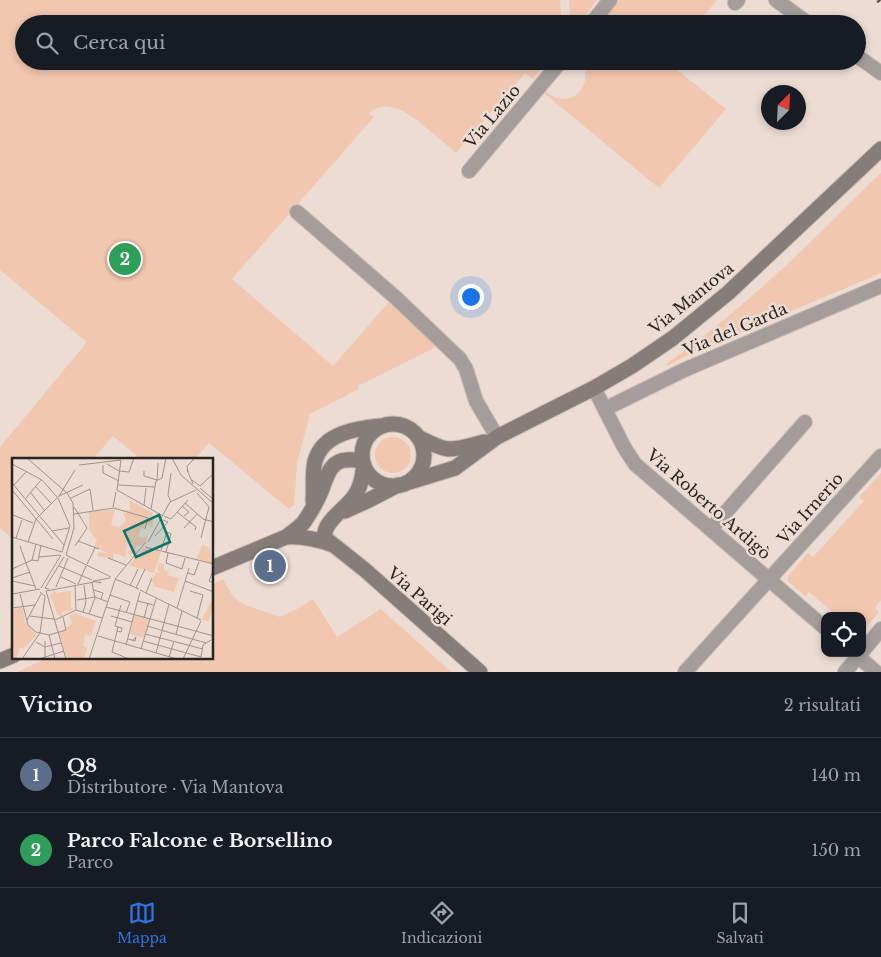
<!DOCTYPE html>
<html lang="it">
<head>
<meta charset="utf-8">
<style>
	body { margin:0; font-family:"Libre Baskerville",serif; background:#242831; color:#f1f3f6 }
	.controls { position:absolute; right:15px; bottom:15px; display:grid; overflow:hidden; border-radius:10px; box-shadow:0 2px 8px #0003 }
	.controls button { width:45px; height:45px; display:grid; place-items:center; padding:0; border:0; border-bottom:1px solid #363941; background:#171b24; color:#f1f3f6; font:25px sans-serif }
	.compass { position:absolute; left:761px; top:85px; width:45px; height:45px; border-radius:50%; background:#171b24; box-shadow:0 2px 8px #0003; rotate:24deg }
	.you { position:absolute; left:470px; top:296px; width:18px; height:18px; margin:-12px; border:4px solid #fff; border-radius:50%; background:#1a73e8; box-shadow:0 0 0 8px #1a73e833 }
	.badge { display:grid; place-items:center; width:32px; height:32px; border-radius:50%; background:#2e73e0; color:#fff; font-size:16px; font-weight:700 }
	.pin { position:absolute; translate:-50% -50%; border:2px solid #fff; box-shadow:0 1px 5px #0006 }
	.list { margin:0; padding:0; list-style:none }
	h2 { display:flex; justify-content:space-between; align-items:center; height:65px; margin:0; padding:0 20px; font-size:21px }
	h2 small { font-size:16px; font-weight:400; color:#9ea1a6 }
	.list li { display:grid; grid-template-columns:32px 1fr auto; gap:15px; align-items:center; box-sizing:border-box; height:75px; padding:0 20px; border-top:1px solid #363941 }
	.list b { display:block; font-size:19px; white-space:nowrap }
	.list p { margin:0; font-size:16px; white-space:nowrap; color:#9ea1a6 }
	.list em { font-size:16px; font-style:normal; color:#9ea1a6 }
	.icon { flex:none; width:28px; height:28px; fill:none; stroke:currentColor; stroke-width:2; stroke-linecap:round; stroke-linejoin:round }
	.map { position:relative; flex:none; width:881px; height:672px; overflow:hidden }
	.search { position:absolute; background:#171b24; box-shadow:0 2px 8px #0003; left:15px; right:15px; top:15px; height:55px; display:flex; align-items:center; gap:12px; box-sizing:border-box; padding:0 18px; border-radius:28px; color:#9ea1a6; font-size:19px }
	.sheet { height:215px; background:#171b24 }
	nav { display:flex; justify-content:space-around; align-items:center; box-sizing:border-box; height:70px; border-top:1px solid #363941; background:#171b24; font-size:14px; color:#9ea1a6 }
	nav a { display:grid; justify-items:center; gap:2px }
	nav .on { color:#2e73e0 }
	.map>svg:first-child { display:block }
</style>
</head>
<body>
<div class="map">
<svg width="881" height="672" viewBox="0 0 881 672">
	<rect width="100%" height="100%" fill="#ecdcd3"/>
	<path fill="#f1c7b0" d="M0,0H560L562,24H24V61H547L533,79L525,73L456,153C448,146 440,139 431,132C415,118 390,95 369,113L374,117L232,279L333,366L389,302L436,347L358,386L359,389L310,414L297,463L294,505L289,509L209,443L195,459H141L113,436L93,459L14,460V540L0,528V447L87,342L0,270Z
		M569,0H597L578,24H570Z
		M619,0H717L697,24H600Z
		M585,61H666L726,109L659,188L545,94L546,92C560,103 580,101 585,81C586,75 585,68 585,61Z
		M881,173V273L690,354L667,366L666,364C723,324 776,276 826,227C844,209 862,191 881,173Z
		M375 455a18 18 0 1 1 36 0a18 18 0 1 1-36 0Z
		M881,473V600L875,608L879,612L862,633V616H837L809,592L805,596L788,581V576L808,553L813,557L864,501L859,497Z
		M223,579L234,598L245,605L280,617L297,609L313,599L337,637L381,609L451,672H17L47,658H212L213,584Z"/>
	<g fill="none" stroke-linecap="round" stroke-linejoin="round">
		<defs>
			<path id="street" d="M776,0L809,24
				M735,3L738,0
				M591,24L610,0
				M857,56L881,73
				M469,171L561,61
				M297,212L395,297L460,359L466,369L476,401L497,437
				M594,388L624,447L635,464L825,628
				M605,409L684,370L881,286
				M711,529L805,422
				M862,652L881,629
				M854,653L876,672
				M685,672L881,456
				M845,672L861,653"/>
			<path id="secondary" d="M362 455a31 31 0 1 1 62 0a31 31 0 1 1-62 0Z
				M418,437C426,441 439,448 448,449C460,449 472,445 484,442
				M364,465C362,477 361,488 353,498C345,509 319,525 326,539L365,570L480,672
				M406,483L455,468L497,437L594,388L632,366L673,338L728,293L881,149
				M313,501C314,488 312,474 315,461C323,433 357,428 381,426
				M345,511L367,501L398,485
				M286,537C302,536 317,539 333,545
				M212,568L286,537C292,532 299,528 304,522C310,513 316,503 320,494C326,480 329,460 347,460C353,459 358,460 363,462
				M0,661L14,655"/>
		</defs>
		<use href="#street" stroke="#c9bbb3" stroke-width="16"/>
		<use href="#secondary" stroke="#c9bbb3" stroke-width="17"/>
		<use href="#street" stroke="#a49d99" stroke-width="14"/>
		<use href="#secondary" stroke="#877d78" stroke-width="15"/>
		<path stroke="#5b534e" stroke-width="4" stroke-dasharray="2.5 5" stroke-linecap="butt" d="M878,0L881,4"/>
	</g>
	<g text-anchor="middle" stroke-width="5" stroke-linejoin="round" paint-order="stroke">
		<g font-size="16" fill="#2b2522" stroke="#ecdcd3">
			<text transform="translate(492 116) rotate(-50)" y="6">Via Lazio</text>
			<text transform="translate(691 298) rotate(-39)" y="6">Via Mantova</text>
			<text transform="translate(735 329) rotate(-23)" y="6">Via del Garda</text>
			<text transform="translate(709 504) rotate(41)" y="6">Via Roberto Ardigò</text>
			<text transform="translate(810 508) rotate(-48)" y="6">Via Irnerio</text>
			<text transform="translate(420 596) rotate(41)" y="6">Via Parigi</text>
		</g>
	</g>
	<g transform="translate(12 458)">
		<rect width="201" height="201" fill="#ecdcd3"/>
		<path d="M117,42L141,55V69L135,67L136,62L133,71L129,70L126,79H135L132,87L124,88L123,92L127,93L119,96L121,100L114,94L119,92L121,85L116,83L113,99L101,95V101L85,98L87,94L97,96L82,88L85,82L77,72V53L103,52L99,67L107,69L114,63L111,55H116L110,53L109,52L118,53ZM190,87L197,89L201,106L184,101ZM138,90L149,94L142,115L117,107L131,91ZM147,105L152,106V112L157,113L155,117L167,120L162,134L138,127H142L140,123L144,114L149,115L145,111ZM42,132L45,135L59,133V150L63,152L50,154V159L45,156L40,141L37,140ZM200,142L201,151L196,164L190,161ZM10,149L13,163L10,165L14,164L25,177L11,191L8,189L5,201H0V153ZM62,155L84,163L79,178L73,177L71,188L75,190L72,201H55L47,175L60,166L58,157ZM122,157L137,161L132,180L118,176Z" fill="#f1c7b0"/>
		<path fill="none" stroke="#9f938c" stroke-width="1" d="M15,0L55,35L61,45L62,70L54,97L99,119M160,0L169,17L202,46M0,6L30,22L46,40L58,68L50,94M95,6L107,13L117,14L122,0M67,7L109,2M91,7V15L107,23M175,12L181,26M132,13V18L145,22L146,5M176,14L175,8L183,0M180,22L188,28L202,15M0,25L52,87M2,27L15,13M106,27L143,29M24,29L39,45M188,30L202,42M78,31L81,52M0,32L41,81M105,32L151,58M105,32L109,2M19,35L32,52M185,35L197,49L189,80M47,38L71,27M14,40L29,22M59,40L78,31M159,44L156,37L159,15M173,45L191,61L202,64M132,47L134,30M170,48L177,54L172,58M62,49L75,70M101,49L104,34M102,50L136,60L133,71M139,51L144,23L150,20L154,0M165,54L184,69L183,72M62,56L102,50M152,58L159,61L176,42M0,60L1,57L21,65M172,70L185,56M40,73L57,70M143,78L156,64L151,62M0,79L50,94M4,80L10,62M66,83L87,91M16,84L24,61L47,38L63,12M136,84L158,44L184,32M8,88L14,105M63,88L75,70M133,89L202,106M149,92L155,74L159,76L154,94M156,95L154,105L170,111L173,100M27,99L48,97M96,100L114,107M20,102L24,86M14,105L24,131M75,106L83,90M47,108L80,122M202,110L197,123L202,125M0,111L20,102L26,103L29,87M176,115L182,117L187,104M49,119L64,126M0,120L18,114M0,123L23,128M88,123L89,125L81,123L98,120M173,123L202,134M66,126L74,108M118,128L126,111M44,129L56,100M29,130L49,97M124,130L133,111M37,131L33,130L52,99M127,131L103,121L134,84M82,132L91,135L89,141M128,132L189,162M178,133L191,137L185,160M134,135L140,120M0,136L28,131M8,136L16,167L24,174L37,177L54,172L51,159M98,137L118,144L114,155M65,142L83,139L96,144M126,143L141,147M94,149L202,178M0,150L23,147M165,150L177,110M64,152L90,160M71,154L74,144L72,127M77,156L83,140L80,125M18,158L42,161M99,158L120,164M132,160L136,145M15,162L29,136M43,162L64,152L63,127M135,168L194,185M106,169L100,194L117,201M105,173L109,174L110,170L103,168L109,147M133,176L191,191M164,176L170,153M37,177L43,201M86,178L165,201M116,181L123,183L124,179L121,182M33,183V199M131,183L189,199L191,187L199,182M24,184L33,189L49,185M114,187L128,134M129,191L144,141M144,195L157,146M157,199L162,183M30,200L52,193M10,201L28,175L33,138L28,134M54,201L34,133L82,124M77,201L103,122M171,201L189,163"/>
		<path fill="#0f766e" fill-opacity="0.15" stroke="#0f766e" stroke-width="2.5" d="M147,57L158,84L124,99L112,73Z"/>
		<rect width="201" height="201" fill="none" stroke="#2b2522" stroke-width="2.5"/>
	</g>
</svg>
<div class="controls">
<button><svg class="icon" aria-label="locate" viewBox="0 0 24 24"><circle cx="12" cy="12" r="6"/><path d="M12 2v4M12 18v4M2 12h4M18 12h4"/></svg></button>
</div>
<svg class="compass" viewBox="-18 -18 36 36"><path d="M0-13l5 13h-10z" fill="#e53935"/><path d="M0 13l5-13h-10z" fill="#9ea1a6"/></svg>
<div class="you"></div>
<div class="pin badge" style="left:270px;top:566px;background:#5c6f8a">1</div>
<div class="pin badge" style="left:125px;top:259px;background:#2e9e5b">2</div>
<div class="search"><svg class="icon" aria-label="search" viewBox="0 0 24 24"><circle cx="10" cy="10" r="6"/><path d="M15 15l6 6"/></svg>Cerca qui</div>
</div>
<section class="sheet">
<h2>Vicino<small>2 risultati</small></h2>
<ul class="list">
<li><span class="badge" style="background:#5c6f8a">1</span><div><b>Q8</b><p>Distributore · Via Mantova</p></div><em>140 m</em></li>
<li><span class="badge" style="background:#2e9e5b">2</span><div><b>Parco Falcone e Borsellino</b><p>Parco</p></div><em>150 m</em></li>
</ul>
</section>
<nav>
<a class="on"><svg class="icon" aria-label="map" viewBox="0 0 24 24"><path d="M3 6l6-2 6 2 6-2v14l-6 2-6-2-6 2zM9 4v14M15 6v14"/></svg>Mappa</a>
<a><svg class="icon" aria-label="directions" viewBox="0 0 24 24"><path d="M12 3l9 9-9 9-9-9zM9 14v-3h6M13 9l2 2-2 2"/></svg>Indicazioni</a>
<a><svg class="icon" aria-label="saved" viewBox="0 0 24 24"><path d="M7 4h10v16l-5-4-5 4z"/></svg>Salvati</a>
</nav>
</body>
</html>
